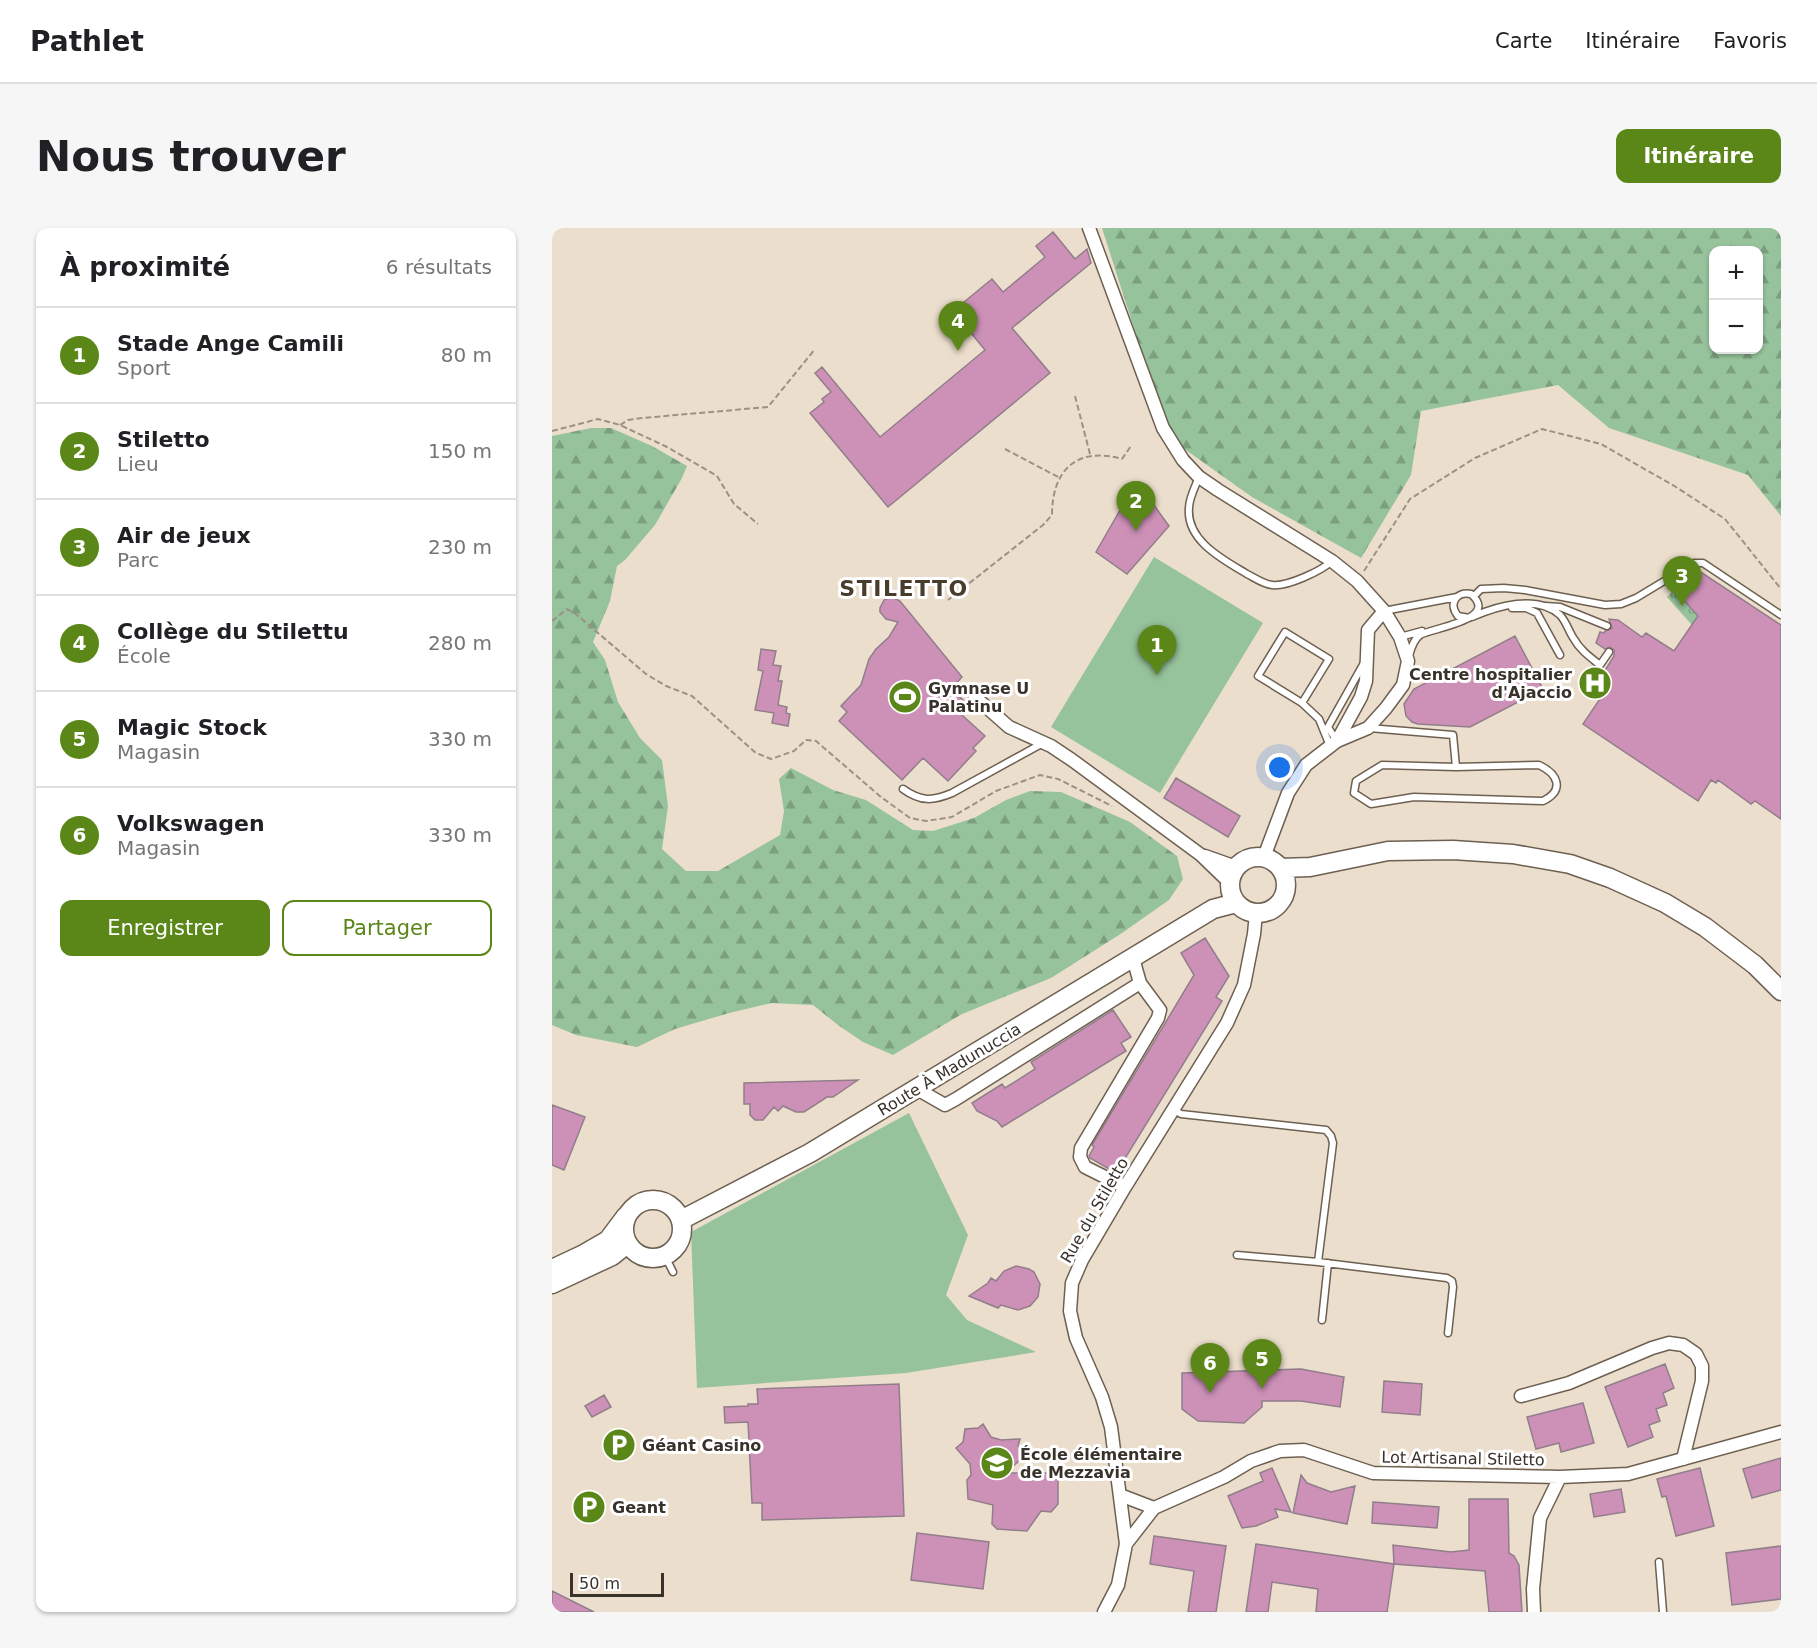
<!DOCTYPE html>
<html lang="fr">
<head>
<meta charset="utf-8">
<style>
	body { margin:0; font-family:"DejaVu Sans",sans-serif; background:#f6f6f6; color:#202124 }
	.controls { position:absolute; right:18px; top:18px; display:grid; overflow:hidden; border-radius:12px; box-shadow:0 2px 4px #0004 }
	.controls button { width:54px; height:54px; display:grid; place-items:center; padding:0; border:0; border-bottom:2px solid #e0e0e0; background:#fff; color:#202124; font:30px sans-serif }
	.scale { position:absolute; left:18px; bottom:15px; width:94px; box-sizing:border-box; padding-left:6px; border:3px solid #38322b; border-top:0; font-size:16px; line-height:21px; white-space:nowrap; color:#38322b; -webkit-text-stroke:4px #fff; paint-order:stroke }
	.you { position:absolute; left:728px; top:540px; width:21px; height:21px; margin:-15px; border:4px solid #fff; border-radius:50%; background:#1a73e8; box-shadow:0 0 0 9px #1a73e833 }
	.badge { display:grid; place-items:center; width:39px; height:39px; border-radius:50%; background:#5a8718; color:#fff; font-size:20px; font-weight:700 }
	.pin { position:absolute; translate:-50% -50px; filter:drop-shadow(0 2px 3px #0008) }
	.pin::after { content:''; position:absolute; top:32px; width:21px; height:18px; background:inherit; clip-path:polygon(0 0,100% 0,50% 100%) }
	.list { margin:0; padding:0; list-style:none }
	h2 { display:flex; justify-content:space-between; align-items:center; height:78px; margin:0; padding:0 24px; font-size:26px }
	h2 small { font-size:20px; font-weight:400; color:#757577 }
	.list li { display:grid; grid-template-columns:39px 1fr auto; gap:18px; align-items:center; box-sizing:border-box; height:96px; padding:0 24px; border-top:2px solid #e0e0e0 }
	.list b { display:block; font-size:22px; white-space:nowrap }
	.list p { margin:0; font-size:20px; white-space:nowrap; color:#757577 }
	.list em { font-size:20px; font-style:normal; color:#757577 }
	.actions { display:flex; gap:12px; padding:18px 24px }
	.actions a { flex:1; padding:14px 0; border:2px solid #5a8718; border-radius:12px; text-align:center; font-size:21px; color:#5a8718 }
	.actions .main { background:#5a8718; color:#fff }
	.map { position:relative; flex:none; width:1229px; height:1384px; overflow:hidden; border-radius:12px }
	header { display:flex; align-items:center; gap:36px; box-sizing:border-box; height:84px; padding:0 30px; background:#fff; border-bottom:2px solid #e0e0e0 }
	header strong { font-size:28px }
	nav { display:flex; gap:33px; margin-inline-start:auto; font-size:21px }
	.intro { display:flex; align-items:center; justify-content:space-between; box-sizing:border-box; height:144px; padding:0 36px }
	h1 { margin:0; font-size:42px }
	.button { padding:15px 27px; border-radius:12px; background:#5a8718; color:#fff; font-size:21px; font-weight:700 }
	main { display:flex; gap:36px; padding:0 36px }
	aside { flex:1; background:#fff; border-radius:12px; box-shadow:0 2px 4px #0004 }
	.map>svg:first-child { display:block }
</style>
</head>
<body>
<header>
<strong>Pathlet</strong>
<nav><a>Carte</a><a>Itinéraire</a><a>Favoris</a></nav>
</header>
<div class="intro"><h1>Nous trouver</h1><a class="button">Itinéraire</a></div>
<main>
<aside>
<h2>À proximité<small>6 résultats</small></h2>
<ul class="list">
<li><span class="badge">1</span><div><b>Stade Ange Camili</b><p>Sport</p></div><em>80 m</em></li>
<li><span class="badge">2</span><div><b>Stiletto</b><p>Lieu</p></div><em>150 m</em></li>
<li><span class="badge">3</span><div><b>Air de jeux</b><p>Parc</p></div><em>230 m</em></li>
<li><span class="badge">4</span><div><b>Collège du Stilettu</b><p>École</p></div><em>280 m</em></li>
<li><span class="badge">5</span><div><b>Magic Stock</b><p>Magasin</p></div><em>330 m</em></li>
<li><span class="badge">6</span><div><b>Volkswagen</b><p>Magasin</p></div><em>330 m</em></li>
</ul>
<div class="actions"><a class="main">Enregistrer</a><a>Partager</a></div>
</aside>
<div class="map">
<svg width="1229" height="1384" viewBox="0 0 1229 1384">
	<defs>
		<pattern id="forest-firs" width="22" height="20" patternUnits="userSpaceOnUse" patternTransform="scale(1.5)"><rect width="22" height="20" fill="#96c39b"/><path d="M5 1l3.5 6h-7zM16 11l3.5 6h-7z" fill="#7b9f7f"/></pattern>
		<pattern id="park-tufts" width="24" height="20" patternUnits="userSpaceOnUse" patternTransform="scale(1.5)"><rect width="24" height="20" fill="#96c39b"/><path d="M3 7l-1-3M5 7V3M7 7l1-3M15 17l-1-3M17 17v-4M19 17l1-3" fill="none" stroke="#7b9f7f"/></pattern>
	</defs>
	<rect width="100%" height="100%" fill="#ecdecc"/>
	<path fill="#96c39b" d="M602,329L711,395L608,565L499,499Z
		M357,885L416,1007L394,1067L415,1092L484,1124L354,1145L145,1160L139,1004Z"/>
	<path fill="url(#forest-firs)" fill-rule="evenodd" d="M550,0H1229V288L1196,247L1057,200L1006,157L869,183L859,247L809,330L700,269L617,210ZM1162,22H1206V122H1162Z
		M39,200H59L100,218L135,238L130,250L103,297L73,332L65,338L58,373L41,414L53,432L66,474L88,510L110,532L116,578L110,621L134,643H166L228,607L232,583L227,551L239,540L281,562L314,572L361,602L381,603L422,590L454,572L478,563L509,564L578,594L625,628L631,651L617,672L570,705L499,750L410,786L341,827L311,814L286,797L261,777L220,775L177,785L123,801L85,819L24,807L0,797V208Z"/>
	<path fill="url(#park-tufts)" d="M1122,361L1146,388L1140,397L1115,369Z"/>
	<path fill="#cd91b8" stroke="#917e8a" stroke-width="1.5" d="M501,4L523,31L535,21L539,35L460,100L498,145L336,279L258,185L272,174L270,171L279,164L263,145L270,139L328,209L433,122L401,83L440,51L451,64L493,29L484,18Z
		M595,262L604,280L617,298L575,346L544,324L571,277Z
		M1147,343L1229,397V591L1203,573L1199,576L1166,552L1164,555L1159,552L1146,573L1031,496L1054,462L1045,455L1062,428V422L1058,419L1053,421L1044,415L1048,404L1052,405L1053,403L1060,400L1057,391L1066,392L1090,409L1094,405L1122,423L1146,388L1120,359Z
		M340,369L348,373L410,449L399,461L419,479L410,487L433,508L421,520L424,523L396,553L371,530L350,552L287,493L295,484L289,478L309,457L317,431L324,421L337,409L346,394L334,391L328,384V380L332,372Z
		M963,408L991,461L918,499L866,496L860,494L854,488L852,476L862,461Z
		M209,421L224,423L221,437L229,438L226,453H230L226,477L235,479L234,485L238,486L236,498L220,495L222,485L203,482L211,443L206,442Z
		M624,550L688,588L676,609L612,570Z
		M653,710L677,748L664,769L670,773L564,945L538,930L537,928L542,919L540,917L642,747L629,725Z
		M561,782L579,809L569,815L574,823L450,899L445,893L425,883L420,875L450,856L453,860L483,841L479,834Z
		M306,852L281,869H275L252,884H244L231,878L226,883L222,879L211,892H203L198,887V876H192V855Z
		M0,877L33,889L12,942L0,937Z
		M464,1038L477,1041L482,1044L488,1056L486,1069L478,1078L466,1082L449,1077L446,1080L417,1068L436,1055L439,1050L444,1053L452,1043Z
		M1113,1136L1122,1160L1111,1165L1115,1177L1104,1181L1108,1193L1097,1197L1101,1209L1076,1219L1053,1159Z
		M749,1141L792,1149L788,1179L749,1173H710V1179L692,1195L646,1193L630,1181V1145Z
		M832,1153L870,1156L868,1187L830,1184Z
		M347,1156L352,1288L210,1292V1275H200L196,1194L173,1195L172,1179L196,1178V1176H206L205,1161Z
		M52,1167L59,1179L40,1189L33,1178Z
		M1031,1175L1042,1215L1009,1224L1007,1215L984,1221L975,1189Z
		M431,1196L439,1209L449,1212L468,1211L466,1218L474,1227L453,1245H502L506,1249V1276L499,1284L489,1283L475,1303L445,1301L440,1296L441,1277L416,1271L415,1252L419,1247L418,1236L404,1220L411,1214L413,1201L426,1200Z
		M1229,1230V1262L1200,1270L1191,1241Z
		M720,1240L739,1284L723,1281L726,1289L704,1298L690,1300L676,1268L711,1253L708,1245Z
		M1148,1240L1162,1298L1124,1308L1114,1268L1110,1269L1105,1251Z
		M749,1247L755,1255L779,1264L803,1258L795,1296L741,1285Z
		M1069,1261L1073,1284L1042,1289L1038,1266Z
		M917,1271H956L957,1325L962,1328L967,1337L970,1384H937L933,1343L842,1336L841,1317L899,1324L917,1322Z
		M821,1274L887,1279L885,1300L820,1295Z
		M365,1305L437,1314L431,1361L359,1352Z
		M602,1308L674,1318L664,1384H636L642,1343L598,1336Z
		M704,1316L842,1336L835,1384H764L766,1361L720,1354L716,1384H694Z
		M1229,1318V1371L1180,1377L1174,1325Z
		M0,1363L42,1384H0Z"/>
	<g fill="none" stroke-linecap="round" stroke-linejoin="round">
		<defs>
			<path id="lane" d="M647,249C643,259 637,270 637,280C634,313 672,332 695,346C703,350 711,356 720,357C735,359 769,343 780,333
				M922,368L929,361L952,360L973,362L1053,377L1069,376L1084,370L1142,335H1151L1229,387
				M993,378L1008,379L1055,398
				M960,380H974L985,385L1008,427
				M832,383L905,369
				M920,389C945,378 985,366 1008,387C1014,393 1017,404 1022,411C1028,422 1038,429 1048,437L1057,424
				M848,409L870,403
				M857,428C859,421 861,412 868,407C879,400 949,392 919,366C904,363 896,376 906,388L917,390
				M750,475L777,431L733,404L706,448L750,475L767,491L778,518
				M817,500L901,507L904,539L830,537L804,553L802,565L819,576L862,569L991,573C1013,562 1006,546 987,537L904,539
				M784,512L776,499L812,435
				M351,561C369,574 381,573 400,565L491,515
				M622,882L629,886L774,902L779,908L781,915L766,1034
				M685,1027L766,1034L895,1050L900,1053L901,1059L896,1105
				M113,1028L121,1044
				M770,1092L776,1035
				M1107,1334L1111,1384"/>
			<path id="street" d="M537,0L611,200L631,232L647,249L666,262L780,333L805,353L832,383
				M423,469L457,499L499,518L520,532L649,627L678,655
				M653,628L684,639
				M712,629L736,565L754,537L785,513L816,500L834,480L851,457L856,433L848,409L832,383L816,402L814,453L809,469L785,513
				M365,861L393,877L404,871L588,755L581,730
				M573,959L533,939L528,929L529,920L606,790L608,782L588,755
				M969,1168L1017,1155L1100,1120L1117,1115L1131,1117L1144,1126L1150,1138V1153L1131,1231
				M568,1267L602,1280
				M574,1316L602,1280L672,1249L699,1233L728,1223L752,1222L821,1245L1008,1249L1076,1246L1229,1204
				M552,1384L566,1357L574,1316L559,1199L550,1169L524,1110L518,1083L520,1055L530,1032L573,959L675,795L692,757L702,706L704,685
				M982,1384L981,1361L988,1290L1008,1249"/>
			<path id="secondary" d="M678 657a28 28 0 1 1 56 0a28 28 0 1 1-56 0Z
				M729,640L758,639L836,623L901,622L961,626L1018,636L1058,650L1113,675L1153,699L1203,737L1229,763
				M72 1001a29 29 0 1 1 58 0a29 29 0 1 1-58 0Z
				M129,992L258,925L661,681L684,675
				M0,1041L30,1027L56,1012L74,988
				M0,1056L60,1028L75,1016"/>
		</defs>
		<use href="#lane" stroke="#6d6051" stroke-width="9"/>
		<use href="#street" stroke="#6d6051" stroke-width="15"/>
		<use href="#secondary" stroke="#6d6051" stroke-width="21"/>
		<path stroke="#9c9184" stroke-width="2" stroke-dasharray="6 3" stroke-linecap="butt" d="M523,168L538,226
			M68,197L76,192L90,190L216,179L263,121
			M0,203L46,191L68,197L115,219L165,248L182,276L206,296
			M453,221L508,250
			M812,343L858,271L923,230L990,201L1049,216L1124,259L1173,291L1229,361
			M396,372L491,297L500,287C500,242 525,218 570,231L579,218
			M0,393L15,381L25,387L94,446L114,458L140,468L204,525L219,531L242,523L254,512L264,513L329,569L358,590L374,593L400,589L444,563L488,547L506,551L560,578"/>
		<use href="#lane" stroke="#fff" stroke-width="6"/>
		<use href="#street" stroke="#fff" stroke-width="12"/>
		<use href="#secondary" stroke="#fff" stroke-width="18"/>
	</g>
	<defs>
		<symbol id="hospital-disc" viewBox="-11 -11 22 22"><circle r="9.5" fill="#5a8718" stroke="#fff"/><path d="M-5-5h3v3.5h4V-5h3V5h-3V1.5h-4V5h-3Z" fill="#fff"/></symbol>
		<symbol id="stadium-disc" viewBox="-11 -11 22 22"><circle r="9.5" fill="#5a8718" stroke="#fff"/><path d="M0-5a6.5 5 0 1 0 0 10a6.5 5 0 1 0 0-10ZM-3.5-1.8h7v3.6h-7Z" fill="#fff"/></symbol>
		<symbol id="parking-disc" viewBox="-11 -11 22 22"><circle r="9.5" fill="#5a8718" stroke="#fff"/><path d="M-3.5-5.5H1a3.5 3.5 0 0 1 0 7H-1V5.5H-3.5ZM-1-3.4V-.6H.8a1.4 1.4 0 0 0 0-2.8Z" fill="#fff"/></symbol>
		<symbol id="school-disc" viewBox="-11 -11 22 22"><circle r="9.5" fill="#5a8718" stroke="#fff"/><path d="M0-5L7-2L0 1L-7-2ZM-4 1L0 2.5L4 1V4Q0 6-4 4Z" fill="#fff"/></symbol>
	</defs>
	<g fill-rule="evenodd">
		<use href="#hospital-disc" x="1024" y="436" width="38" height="38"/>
		<use href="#stadium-disc" x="334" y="450" width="38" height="38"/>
		<use href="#parking-disc" x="48" y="1198" width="38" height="38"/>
		<use href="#school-disc" x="426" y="1216" width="38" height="38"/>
		<use href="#parking-disc" x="18" y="1260" width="38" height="38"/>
	</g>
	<g text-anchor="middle" stroke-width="6" stroke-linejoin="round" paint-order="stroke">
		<g font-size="16" font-weight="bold" fill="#38322b" stroke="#fff" text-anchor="start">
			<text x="1020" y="452" text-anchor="end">Centre hospitalier<tspan x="1020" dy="18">d'Ajaccio</tspan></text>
			<text x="376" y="466">Gymnase U<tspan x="376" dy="18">Palatinu</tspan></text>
			<text x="90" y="1223">Géant Casino</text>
			<text x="468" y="1232">École élémentaire<tspan x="468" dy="18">de Mezzavia</tspan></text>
			<text x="60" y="1285">Geant</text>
		</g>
		<g font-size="16" fill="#38322b" stroke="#fff">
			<text transform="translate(397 841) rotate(-31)" y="6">Route À Madunuccia</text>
			<text transform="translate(542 982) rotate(-60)" y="6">Rue du Stiletto</text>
			<text transform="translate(911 1230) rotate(1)" y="6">Lot Artisanal Stiletto</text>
		</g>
		<g font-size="22" font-weight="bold" letter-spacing="1.5" fill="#483c2d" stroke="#fff">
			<text x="352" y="368">STILETTO</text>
		</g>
	</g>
</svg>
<div class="controls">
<button>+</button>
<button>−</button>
</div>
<div class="scale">50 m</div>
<div class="you"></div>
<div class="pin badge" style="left:605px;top:447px">1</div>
<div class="pin badge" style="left:584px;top:303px">2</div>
<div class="pin badge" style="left:1130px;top:378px">3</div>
<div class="pin badge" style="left:406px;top:123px">4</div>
<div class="pin badge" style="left:710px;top:1161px">5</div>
<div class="pin badge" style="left:658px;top:1165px">6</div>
</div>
</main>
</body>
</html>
